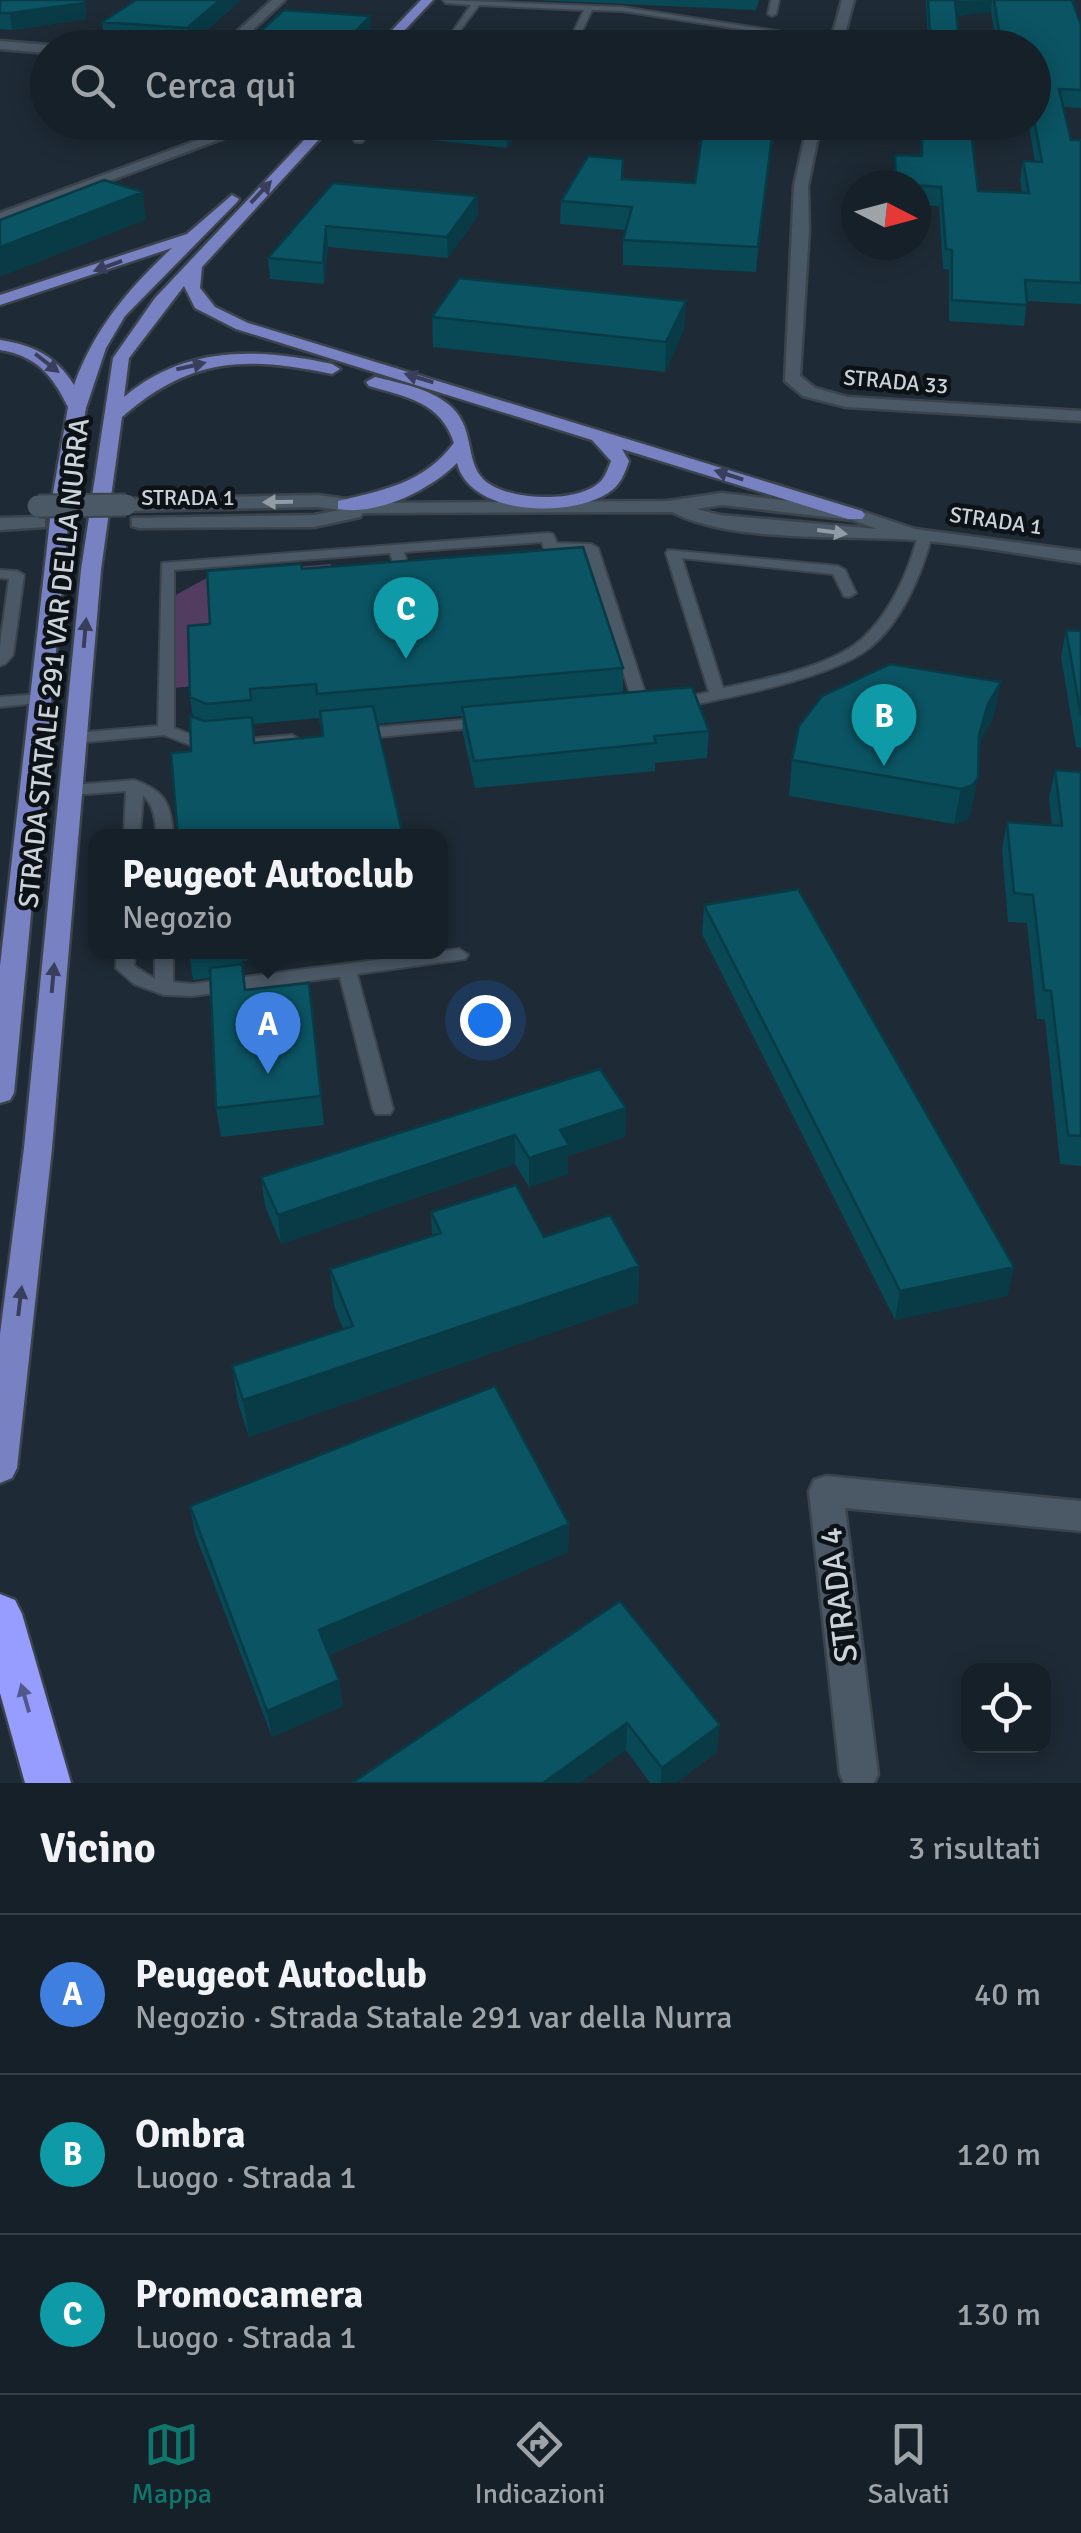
<!DOCTYPE html>
<html lang="it">
<head>
<meta charset="utf-8">
<style>
	body { margin:0; font-family:Signika,sans-serif; background:#232d34; color:#f1f3f6 }
	.controls { position:absolute; right:30px; bottom:30px; display:grid; overflow:hidden; border-radius:20px; box-shadow:0 5px 25px #0003 }
	.controls button { width:90px; height:90px; display:grid; place-items:center; padding:0; border:0; border-bottom:2px solid #353e45; background:#162028; color:#f1f3f6; font:50px sans-serif }
	.compass { position:absolute; left:841px; top:170px; width:90px; height:90px; border-radius:50%; background:#162028; box-shadow:0 5px 25px #0003; rotate:96deg }
	.you { position:absolute; left:485px; top:1020px; width:35px; height:35px; margin:-25px; border:8px solid #fff; border-radius:50%; background:#1a73e8; box-shadow:0 0 0 15px #1a73e833 }
	.badge { display:grid; place-items:center; width:65px; height:65px; border-radius:50%; background:#0f766e; color:#fff; font-size:32px; font-weight:700 }
	.pin { position:absolute; translate:-50% -82px; filter:drop-shadow(0 2px 5px #0008) }
	.pin::after { content:''; position:absolute; top:52px; width:35px; height:30px; background:inherit; clip-path:polygon(0 0,100% 0,50% 100%) }
	.popup { position:absolute; left:88px; top:829px; width:360px; height:130px; box-sizing:border-box; display:grid; place-content:center; border-radius:20px; background:#162028; filter:drop-shadow(0 2px 8px #0005); font-size:32px; white-space:nowrap; color:#9ea3a8 }
	.popup b { font-size:38px; color:#f1f3f6 }
	.popup::after { content:''; position:absolute; left:50%; top:100%; margin-left:-20px; border:20px solid transparent; border-top-color:#162028 }
	.list { margin:0; padding:0; list-style:none }
	h2 { display:flex; justify-content:space-between; align-items:center; height:130px; margin:0; padding:0 40px; font-size:42px }
	h2 small { font-size:32px; font-weight:400; color:#9ea3a8 }
	.list li { display:grid; grid-template-columns:65px 1fr auto; gap:30px; align-items:center; box-sizing:border-box; height:160px; padding:0 40px; border-top:2px solid #353e45 }
	.list b { display:block; font-size:38px; white-space:nowrap }
	.list p { margin:0; font-size:32px; white-space:nowrap; color:#9ea3a8 }
	.list em { font-size:32px; font-style:normal; color:#9ea3a8 }
	.icon { flex:none; width:55px; height:55px; fill:none; stroke:currentColor; stroke-width:2; stroke-linecap:round; stroke-linejoin:round }
	.map { position:relative; flex:none; width:1081px; height:1783px; overflow:hidden }
	.search { position:absolute; background:#162028; box-shadow:0 5px 25px #0003; left:30px; right:30px; top:30px; height:110px; display:flex; align-items:center; gap:25px; box-sizing:border-box; padding:0 35px; border-radius:55px; color:#9ea3a8; font-size:38px }
	.sheet { height:610px; background:#162028 }
	nav { display:flex; justify-content:space-around; align-items:center; box-sizing:border-box; height:140px; border-top:2px solid #353e45; background:#162028; font-size:28px; color:#9ea3a8 }
	nav a { display:grid; justify-items:center; gap:5px }
	nav .on { color:#0f766e }
	.map>svg:first-child { display:block }
</style>
</head>
<body>
<div class="map">
<svg width="1081" height="1783" viewBox="0 0 1081 1783">
	<rect width="100%" height="100%" fill="#1e2a35"/>
	<path fill="#523c60" d="M331,564L336,600L214,658L193,686L174,688L172,597L214,574Z"/>
	<g fill="none" stroke-linecap="round" stroke-linejoin="round">
		<defs>
			<path id="lane" d="M443,0L622,7L841,41L837,44L622,11L592,10L574,48H566L584,10L479,5L458,33L543,48H519L449,37L471,5L446,3Z
				M771,0H779L776,14L772,16L768,14Z
				M369,122H378L362,142H356L354,140Z
				M925,531L932,535C922,574 901,624 868,649C829,679 726,698 677,708L669,703L672,700L709,692L666,553L668,550L838,566L845,570L856,593L849,597L844,596L833,574L682,558L723,688C764,679 832,667 863,638C891,612 909,571 918,535Z
				M548,533L553,534L557,543L591,544L598,548L649,705L655,709L652,712L643,714L635,709L585,552L559,551V562L544,564L537,560L546,556L542,542L404,552L408,566L419,567L421,570L414,574L397,573L390,553L174,570V728L210,742L292,735L300,740L292,745L208,752L164,735L75,743L67,738L75,733L158,726L162,563Z
				M0,570L17,571L24,575L13,655L5,664L0,666V645L9,579L0,578Z
				M39,694L47,699L44,702L0,707V697Z
				M486,718L494,723L492,726L358,739L350,734L358,729Z
				M134,780C165,791 171,803 173,836H157C155,820 155,807 143,795L140,836H124L126,791L73,795L65,790L73,785Z
				M459,949L468,955L465,959L357,974L393,1109L390,1114H376L373,1109L340,977L192,996L164,995L134,984L116,968L117,952H135L134,966L155,979V952H173V982L192,984Z"/>
			<path id="street" d="M272,0H285L233,48H219Z
				M842,0H854L841,48H829Z
				M0,41L48,45L53,48H48V53L0,49Z
				M247,122H267L0,222V213Z
				M808,122H821L808,186L809,230L800,376L815,388L847,397L1081,411V421L846,407L803,396L785,381L794,186Z
				M826,1476L1081,1501V1531L845,1508L878,1774L874,1783H844L840,1774L809,1491L814,1480Z"/>
			<path id="secondary" d="M722,493L855,509L915,529L1081,551V563C1026,555 970,544 914,540C847,535 730,543 672,512L363,513L360,517L314,527L139,528L132,526V518L314,515L340,510L318,507L126,511L116,505L126,499L318,495L375,503L667,501ZM722,505L852,520L877,529L720,515L696,509Z
				M38,517L45,519V527L0,530V518Z"/>
			<path id="primary" d="M421,0H433L388,48H375Z
				M321,122H335L202,267L200,288L215,307L248,323L862,511L865,515L862,519H848L622,449L629,461C625,473 620,486 608,493C570,518 470,516 457,463C430,490 378,516 338,509V501C384,490 424,483 454,443C441,402 406,397 369,386L366,382L375,377C399,383 428,388 448,404C476,426 464,459 483,479C505,501 577,504 600,482C606,476 608,468 611,461L592,440L236,329L195,308L184,286L129,358L124,397C185,345 259,348 332,364L340,369L332,374C245,356 191,357 122,417L101,570L52,1148L17,1468L12,1478L0,1483V1334L24,1148L81,570L113,358L155,298Z
				M232,195L239,199L237,202L125,316L106,348L86,408L71,493L14,1093L10,1100L0,1103V966L53,493L68,407C52,375 37,356 0,350V340C33,345 56,356 74,385C94,329 129,288 172,248L0,305V295L187,234Z"/>
			<path id="highway" d="M0,1594L15,1600L22,1614L71,1783H25L0,1693Z"/>
		</defs>
		<use href="#lane" stroke="#3b444d" stroke-width="4"/>
		<use href="#street" stroke="#3b444d" stroke-width="5"/>
		<use href="#secondary" stroke="#3b444d" stroke-width="5"/>
		<use href="#primary" stroke="#3b444d" stroke-width="5"/>
		<use href="#highway" stroke="#3b444d" stroke-width="5"/>
		<use href="#lane" fill="#4b5865" fill-rule="evenodd"/>
		<use href="#street" fill="#4b5865" fill-rule="evenodd"/>
		<use href="#secondary" fill="#4b5865" fill-rule="evenodd"/>
		<use href="#primary" fill="#7881c1" fill-rule="evenodd"/>
		<use href="#highway" fill="#969dff" fill-rule="evenodd"/>
		<defs>
			<path id="secondary-bridge" d="M38,506L126,505"/>
		</defs>
		<use href="#secondary-bridge" stroke="#3b444d" stroke-width="25" stroke-linecap="butt"/>
		<use href="#secondary-bridge" stroke="#4b5865" stroke-width="21"/>
	</g>
	<path fill="#094855" fill-rule="evenodd" d="M0,0H85L86,19L12,30L0,29Z
		M241,0L189,46L104,39L102,22Z
		M533,0H759L756,10Z
		M926,0H1072L1081,25V108L1063,107L1071,140H1081V304L1027,301L1024,326L949,321V270L943,269L939,206L916,205V185H893L895,155L920,156L922,133H932L931,122H970L978,191L1022,193L1020,180L1023,161L1035,162L1028,122H1034V48H997L991,12L956,16L960,48H928Z
		M370,16L371,33L357,48H255L254,37Z
		M372,122H525L507,148L373,134Z
		M771,150L756,272L623,265V240L626,230L560,224L561,201L623,159V179L695,183Z
		M333,183L477,196L478,216L448,258L328,247L324,284L270,279L268,258Z
		M686,301L684,330L665,372L433,347L432,317Z
		M302,569L623,668V693L709,731L707,758L655,763V771L475,788L463,734L462,716L377,724L403,836L191,751L193,717L190,697L210,624ZM319,718L322,736L255,743L254,724Z
		M1066,630L1081,631V748L1076,747L1061,657Z
		M994,716L982,739L978,751L971,813L967,820L954,824L789,796L792,760Z
		M1055,770L1081,772V1166L1060,1164L1045,1019H1037L1027,923L1008,922L1002,849L1007,822L1052,825L1049,798Z
		M704,905L1014,1267L1007,1296L895,1320L702,934Z
		M189,952H320L242,961L245,990L309,983L324,1125L221,1137L216,1108L211,978L193,980Z
		M626,1108L625,1137L568,1156V1174L529,1187L515,1164L281,1244L265,1206L261,1177Z
		M431,1212L544,1237L639,1266L638,1303L249,1437L238,1403L232,1366L343,1329L334,1306L330,1269L432,1236Z
		M190,1506L569,1524L568,1552L329,1655L339,1680L343,1706L272,1737L195,1534Z
		M620,1601L717,1752L676,1783H650L626,1750Z"/>
	<path fill="#083b45" d="M85,0L86,19L12,30L10,13Z
		M220,0H241L189,46L187,28Z
		M992,0L991,12L952,17L955,1Z
		M370,16L371,33L357,48H344L343,44Z
		M508,122H525L507,148L506,125Z
		M773,128L771,150L756,272L758,247Z
		M143,192L146,220L0,277V247Z
		M477,196L478,216L448,258L447,237Z
		M326,226L328,247L324,284L323,263Z
		M686,301L684,330L665,372L666,342Z
		M1001,682L994,716L982,739L973,770L979,735L988,704Z
		M978,778L971,813L967,820L954,824L961,789Z
		M626,1108L625,1137L568,1156V1174L529,1187V1158L560,1130Z
		M515,1135V1164L281,1244L278,1215Z
		M639,1266L638,1303L249,1437L243,1400Z
		M1014,1267L1007,1296L895,1320L900,1291Z
		M569,1524L568,1552L323,1657L319,1630Z
		M339,1680L343,1706L272,1737L267,1711Z
		M627,1723L626,1750L580,1783H543Z
		M720,1725L717,1752L676,1783H661L662,1768Z"/>
	<path fill="#0b5463" stroke="#083b45" stroke-width="2.5" d="M0,0H84V3L10,13H0Z
		M136,0H220L187,28L102,22Z
		M928,0H959L955,1L960,48H931Z
		M994,0H1072L1081,25V90L1059,89L1071,140H1081V283L1025,280L1027,305L952,300V250L946,249L941,187L896,184L895,155L922,156V133L935,134V122H970L978,191L1029,193L1023,161L1042,162L1034,120V48H1002Z
		M284,10L370,16L343,44L254,37Z
		M677,34L704,35L701,47L704,48H675Z
		M490,36L550,41L545,48H480Z
		M704,122H756L755,127L773,128L758,247L623,240L632,207L561,201L588,156L623,159L622,179L695,183Z
		M104,180L143,192L0,247V220Z
		M333,183L477,196L447,237L326,226L323,263L268,258Z
		M459,278L686,301L666,342L432,317Z
		M583,547L623,668L317,694L316,684L250,689L251,700L206,704L190,697L188,626L210,624L207,571L301,564L302,569Z
		M1066,630L1081,631V715Z
		M890,664L1001,682L988,704L979,735L978,778L973,785L961,789L792,760L799,726L822,696Z
		M692,687L709,731L654,736L656,743L474,761L462,707Z
		M373,706L403,836H178L171,753L191,751L190,716L204,721L252,717L254,743L323,736L320,711Z
		M1055,770L1081,772V1136L1068,1135L1051,991L1044,990L1033,895L1014,893L1007,822L1062,826Z
		M798,889L1014,1267L900,1291L704,905Z
		M242,964L245,990L309,983L321,1096L216,1108L210,968Z
		M600,1069L626,1108L560,1130L569,1145L529,1158L515,1135L278,1215L261,1177Z
		M516,1185L544,1237L610,1215L639,1266L243,1400L232,1366L353,1326L330,1269L441,1233L431,1212Z
		M495,1386L569,1524L319,1630L339,1680L267,1711L190,1506Z
		M620,1601L720,1725L662,1768L627,1723L543,1783H352Z"/>
	<defs><path id="oneway-solid" d="M-6-.8H1V-3.2L6.5 0L1 3.2V.8H-6Z" transform="scale(2.5)"/></defs>
	<g fill="#383e5b">
		<use href="#oneway-solid" transform="translate(261 192) rotate(-47)"/>
		<use href="#oneway-solid" transform="translate(108 266) rotate(160)"/>
		<use href="#oneway-solid" transform="translate(47 363) rotate(38)"/>
		<use href="#oneway-solid" transform="translate(191 366) rotate(-13)"/>
		<use href="#oneway-solid" transform="translate(419 378) rotate(-163)"/>
		<use href="#oneway-solid" transform="translate(729 475) rotate(-162)"/>
		<use href="#oneway-solid" transform="translate(85 633) rotate(-85)"/>
		<use href="#oneway-solid" transform="translate(53 978) rotate(-85)"/>
		<use href="#oneway-solid" transform="translate(20 1301) rotate(-83)"/>
	</g>
	<g fill="#919ca5">
		<use href="#oneway-solid" transform="translate(278 502) rotate(179)"/>
		<use href="#oneway-solid" transform="translate(832 532) rotate(8)"/>
	</g>
	<use fill="#52588b" href="#oneway-solid" transform="translate(25 1698) rotate(-106)"/>
	<g text-anchor="middle" stroke-width="9" stroke-linejoin="round" paint-order="stroke">
		<g font-size="22" fill="#cbd3da" stroke="#0d1217">
			<text transform="translate(896 381) rotate(5)" y="8">STRADA 33</text>
			<text x="188" y="505">STRADA 1</text>
			<text transform="translate(996 520) rotate(8)" y="8">STRADA 1</text>
		</g>
		<g font-size="28" fill="#cbd3da" stroke="#0d1217">
			<text transform="translate(53 663) rotate(-84)" y="10">STRADA STATALE 291 VAR DELLA NURRA</text>
		</g>
		<g font-size="32" fill="#cbd3da" stroke="#0d1217">
			<text transform="translate(838 1595) rotate(-97)" y="11">STRADA 4</text>
		</g>
	</g>
</svg>
<div class="controls">
<button><svg class="icon" aria-label="locate" viewBox="0 0 24 24"><circle cx="12" cy="12" r="6"/><path d="M12 2v4M12 18v4M2 12h4M18 12h4"/></svg></button>
</div>
<svg class="compass" viewBox="-18 -18 36 36"><path d="M0-13l5 13h-10z" fill="#e53935"/><path d="M0 13l5-13h-10z" fill="#9ea3a8"/></svg>
<div class="you"></div>
<div class="pin badge" style="left:268px;top:1074px;background:#3f7fe0">A</div>
<div class="popup"><b>Peugeot Autoclub</b>Negozio</div>
<div class="pin badge" style="left:884px;top:766px;background:#0f9aa8">B</div>
<div class="pin badge" style="left:406px;top:659px;background:#0f9aa8">C</div>
<div class="search"><svg class="icon" aria-label="search" viewBox="0 0 24 24"><circle cx="10" cy="10" r="6"/><path d="M15 15l6 6"/></svg>Cerca qui</div>
</div>
<section class="sheet">
<h2>Vicino<small>3 risultati</small></h2>
<ul class="list">
<li><span class="badge" style="background:#3f7fe0">A</span><div><b>Peugeot Autoclub</b><p>Negozio · Strada Statale 291 var della Nurra</p></div><em>40 m</em></li>
<li><span class="badge" style="background:#0f9aa8">B</span><div><b>Ombra</b><p>Luogo · Strada 1</p></div><em>120 m</em></li>
<li><span class="badge" style="background:#0f9aa8">C</span><div><b>Promocamera</b><p>Luogo · Strada 1</p></div><em>130 m</em></li>
</ul>
</section>
<nav>
<a class="on"><svg class="icon" aria-label="map" viewBox="0 0 24 24"><path d="M3 6l6-2 6 2 6-2v14l-6 2-6-2-6 2zM9 4v14M15 6v14"/></svg>Mappa</a>
<a><svg class="icon" aria-label="directions" viewBox="0 0 24 24"><path d="M12 3l9 9-9 9-9-9zM9 14v-3h6M13 9l2 2-2 2"/></svg>Indicazioni</a>
<a><svg class="icon" aria-label="saved" viewBox="0 0 24 24"><path d="M7 4h10v16l-5-4-5 4z"/></svg>Salvati</a>
</nav>
</body>
</html>
